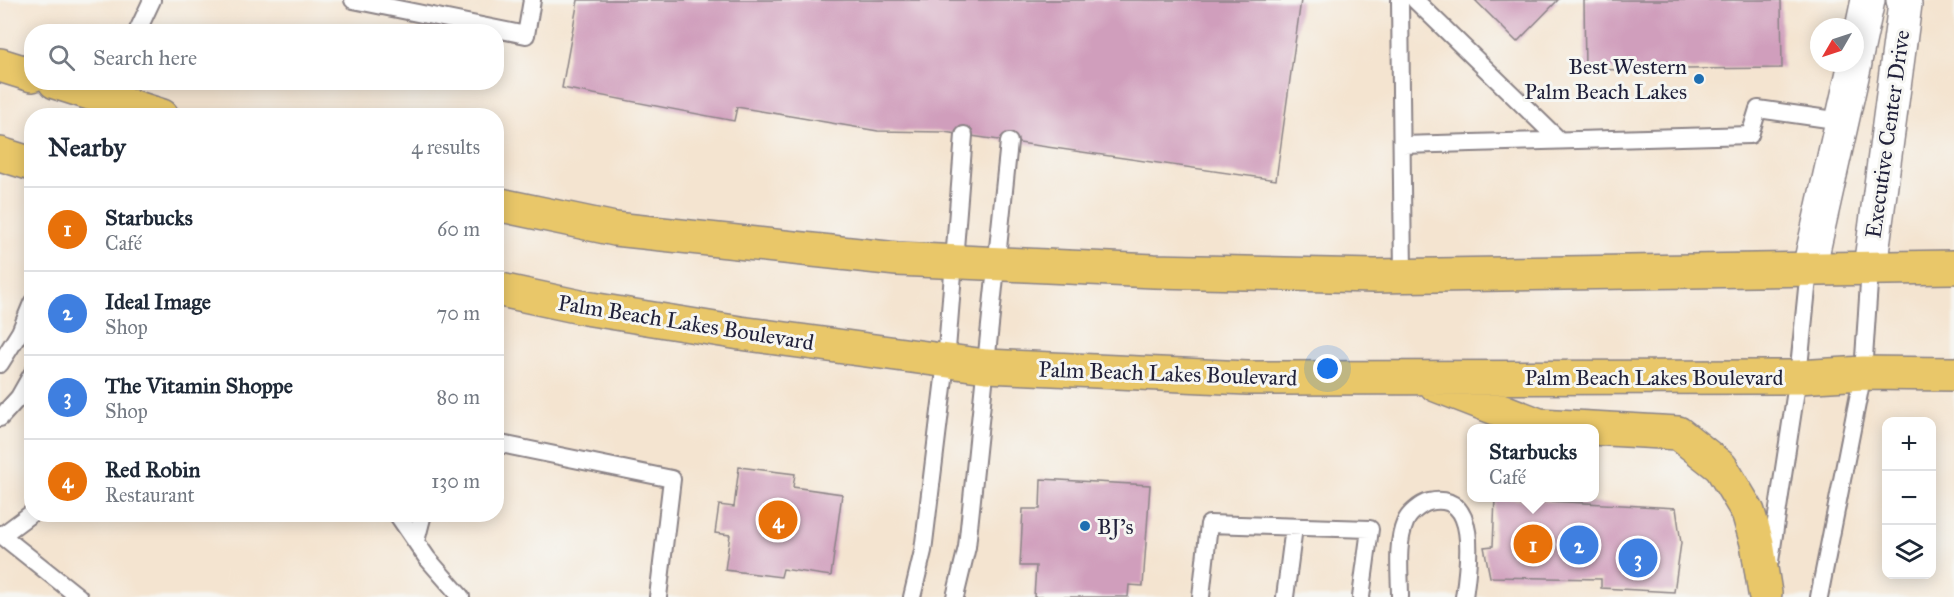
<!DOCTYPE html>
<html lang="en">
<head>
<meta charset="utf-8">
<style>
	body { margin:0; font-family:"IM FELL Great Primer",serif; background:#f2f2f3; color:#1f2937 }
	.controls { position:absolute; right:18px; bottom:18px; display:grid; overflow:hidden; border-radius:12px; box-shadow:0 3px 15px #0003 }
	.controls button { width:54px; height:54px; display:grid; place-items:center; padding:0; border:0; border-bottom:2px solid #e0e1e3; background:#fff; color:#1f2937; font:30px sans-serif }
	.compass { position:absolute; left:1810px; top:18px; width:54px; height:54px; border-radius:50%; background:#fff; box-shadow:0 3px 15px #0003; rotate:231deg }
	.you { position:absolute; left:1328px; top:369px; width:21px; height:21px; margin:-15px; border:4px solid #fff; border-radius:50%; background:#1a73e8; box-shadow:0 0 0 9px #1a73e833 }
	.badge { display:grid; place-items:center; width:39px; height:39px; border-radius:50%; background:#1a73e8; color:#fff; font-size:20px; font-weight:700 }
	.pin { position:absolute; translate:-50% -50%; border:3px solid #fff; box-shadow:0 2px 6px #0006 }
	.popup { position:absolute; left:1467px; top:424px; width:132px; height:78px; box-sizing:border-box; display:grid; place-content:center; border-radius:12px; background:#fff; filter:drop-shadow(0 2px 4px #0005); font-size:20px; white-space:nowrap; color:#747a83 }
	.popup b { font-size:22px; color:#1f2937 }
	.popup::after { content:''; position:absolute; left:50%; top:100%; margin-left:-12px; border:12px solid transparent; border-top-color:#fff }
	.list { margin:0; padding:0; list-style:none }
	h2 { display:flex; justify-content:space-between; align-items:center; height:78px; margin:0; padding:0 24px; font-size:26px }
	h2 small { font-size:20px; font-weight:400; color:#747a83 }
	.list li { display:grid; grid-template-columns:39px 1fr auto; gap:18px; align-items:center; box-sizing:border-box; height:84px; padding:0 24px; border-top:2px solid #e0e1e3 }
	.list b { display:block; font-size:22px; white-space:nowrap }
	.list p { margin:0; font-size:20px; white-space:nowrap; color:#747a83 }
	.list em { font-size:20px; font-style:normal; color:#747a83 }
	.icon { flex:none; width:33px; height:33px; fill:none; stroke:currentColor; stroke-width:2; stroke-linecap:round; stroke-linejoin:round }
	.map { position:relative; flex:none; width:1954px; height:597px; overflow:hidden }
	.search { position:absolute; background:#fff; box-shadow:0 3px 15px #0003; left:24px; top:24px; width:480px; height:66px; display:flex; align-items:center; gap:15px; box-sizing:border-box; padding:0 21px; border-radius:24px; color:#747a83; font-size:22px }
	.panel { position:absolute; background:#fff; box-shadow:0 3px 15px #0003; left:24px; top:108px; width:480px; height:414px; border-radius:24px }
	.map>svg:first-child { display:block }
</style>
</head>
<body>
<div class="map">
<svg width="1954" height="597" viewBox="0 0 1954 597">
	<rect width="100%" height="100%" fill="#f6f6f2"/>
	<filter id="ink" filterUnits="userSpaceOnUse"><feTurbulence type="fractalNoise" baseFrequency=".0167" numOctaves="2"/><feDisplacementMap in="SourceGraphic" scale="12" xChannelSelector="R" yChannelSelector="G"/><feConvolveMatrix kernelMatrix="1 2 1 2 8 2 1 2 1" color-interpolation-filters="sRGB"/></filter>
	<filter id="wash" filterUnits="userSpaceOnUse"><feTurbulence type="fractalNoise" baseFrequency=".008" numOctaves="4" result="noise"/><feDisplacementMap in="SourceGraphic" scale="24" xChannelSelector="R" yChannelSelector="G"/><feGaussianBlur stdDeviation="1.35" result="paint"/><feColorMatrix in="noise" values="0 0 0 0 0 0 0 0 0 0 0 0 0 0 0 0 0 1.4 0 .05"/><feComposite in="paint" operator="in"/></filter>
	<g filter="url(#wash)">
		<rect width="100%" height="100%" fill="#f4e4d0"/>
		<g id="blocks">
			<path fill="#d09ebc" d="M578,0H1301L1276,180L944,132L878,131L737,107L734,121L562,88Z
				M1475,0H1558L1517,42Z
				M1584,0H1781L1782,68L1585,70Z
				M739,467L795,474L793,487L842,494L831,576L783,569L781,577L725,570L730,535L715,533L719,505L734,507Z
				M1041,479L1150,485L1143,586L1129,585L1128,597H1034L1036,566H1020L1023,509H1040Z
				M1495,498L1676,508L1681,543L1674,592L1601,588V579L1490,577L1484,547L1493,546Z"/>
		</g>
	</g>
	<g filter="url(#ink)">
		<use href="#blocks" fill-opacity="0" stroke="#8b8386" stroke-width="1.5"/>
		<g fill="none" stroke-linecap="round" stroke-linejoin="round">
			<defs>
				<path id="service" d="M353,0L526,35L532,0
					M1400,0L1403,275
					M1415,0L1559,140
					M137,32L152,0
					M1402,145L1750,135L1758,109L1842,121
					M0,364L20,332L32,303
					M0,418L19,397L32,374
					M496,443L672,479L658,597
					M397,514L427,558L461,597
					M0,534L79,597
					M1,536L32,513
					M416,541L423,514
					M1770,561L1798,377L1809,269
					M912,597L923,551L946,362L964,135
					M955,597L967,547L1009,142
					M1201,597L1209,524L1370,529L1361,597
					M1285,597L1294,527
					M1400,597C1400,574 1396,544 1405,523C1408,514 1421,504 1429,502C1481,490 1468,569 1464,597
					M1819,597L1863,373L1870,268"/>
				<path id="tertiary" d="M1855,61L1868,0
					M1870,268L1905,4L1903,0
					M1809,269L1855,63"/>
				<path id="primary" d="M0,65L32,75
					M55,82L162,116
					M0,154L32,164
					M496,204L615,229L897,259L1154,271L1375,276L1954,267
					M496,289L585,308L740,333L986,366L1247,378L1798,377L1863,373L1954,374
					M1436,385L1539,425L1678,433L1721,467L1748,512L1757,543L1765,593"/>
			</defs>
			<use href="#service" stroke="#8b8386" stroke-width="20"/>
			<use href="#tertiary" stroke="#8b8386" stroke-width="36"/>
			<use href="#primary" stroke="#8b8386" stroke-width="36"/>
			<use href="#service" stroke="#fff" stroke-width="16"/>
			<use href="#tertiary" stroke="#fff" stroke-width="33"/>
			<use href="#primary" stroke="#e9c769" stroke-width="33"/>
		</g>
	</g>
	<g fill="#1f6fb2" stroke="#f6f6f2" stroke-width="2">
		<circle cx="1699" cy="79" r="6"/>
		<circle cx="1085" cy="526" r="6"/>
	</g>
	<g text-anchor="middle" stroke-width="6" stroke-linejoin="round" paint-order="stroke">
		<g font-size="22" fill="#22223b" stroke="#f6f6f2" text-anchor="end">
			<text x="1687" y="74">Best Western<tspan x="1687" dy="25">Palm Beach Lakes</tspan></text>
			<text x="1097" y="534" text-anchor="start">BJ's</text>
		</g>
		<g font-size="22" fill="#22223b" stroke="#f6f6f2">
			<text transform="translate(1887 134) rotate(-82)" y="8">Executive Center Drive</text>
			<text transform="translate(686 322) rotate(9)" y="8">Palm Beach Lakes Boulevard</text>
			<text transform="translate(1168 373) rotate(2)" y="8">Palm Beach Lakes Boulevard</text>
			<text x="1654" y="385">Palm Beach Lakes Boulevard</text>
		</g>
	</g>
</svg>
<div class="controls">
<button>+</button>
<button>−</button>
<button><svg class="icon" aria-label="layers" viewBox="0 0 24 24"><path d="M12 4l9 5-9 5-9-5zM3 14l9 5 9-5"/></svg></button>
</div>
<svg class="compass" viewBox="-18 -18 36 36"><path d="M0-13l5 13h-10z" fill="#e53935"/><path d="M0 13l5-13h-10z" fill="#747a83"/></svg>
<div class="you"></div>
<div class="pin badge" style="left:1533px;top:544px;background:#e8710a">1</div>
<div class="popup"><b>Starbucks</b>Café</div>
<div class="pin badge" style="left:1579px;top:545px;background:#3f7fe0">2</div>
<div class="pin badge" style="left:1638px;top:558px;background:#3f7fe0">3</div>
<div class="pin badge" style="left:778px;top:520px;background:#e8710a">4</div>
<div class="search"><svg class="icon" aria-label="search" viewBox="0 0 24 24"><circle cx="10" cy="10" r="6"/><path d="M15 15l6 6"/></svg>Search here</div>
<section class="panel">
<h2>Nearby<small>4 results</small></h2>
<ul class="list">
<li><span class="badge" style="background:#e8710a">1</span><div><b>Starbucks</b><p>Café</p></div><em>60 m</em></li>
<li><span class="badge" style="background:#3f7fe0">2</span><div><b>Ideal Image</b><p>Shop</p></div><em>70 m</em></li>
<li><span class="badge" style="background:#3f7fe0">3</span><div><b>The Vitamin Shoppe</b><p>Shop</p></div><em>80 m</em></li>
<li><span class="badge" style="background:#e8710a">4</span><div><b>Red Robin</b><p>Restaurant</p></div><em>130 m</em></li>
</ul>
</section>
</div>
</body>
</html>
